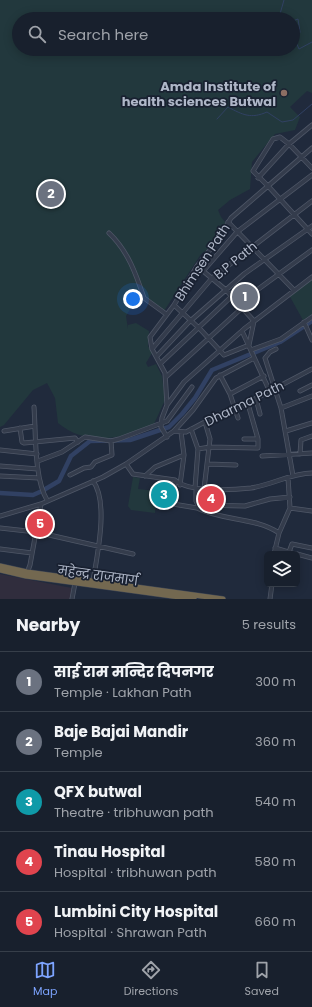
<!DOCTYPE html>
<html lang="en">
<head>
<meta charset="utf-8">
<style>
	body { margin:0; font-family:Poppins,"Noto Sans Devanagari",sans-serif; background:#252d39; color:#f1f3f6 }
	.controls { position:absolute; right:12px; bottom:12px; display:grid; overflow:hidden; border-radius:6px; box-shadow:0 2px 10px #0003 }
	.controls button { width:36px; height:36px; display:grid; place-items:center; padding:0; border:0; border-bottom:1px solid #363e49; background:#18202d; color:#f1f3f6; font:20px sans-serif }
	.you { position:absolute; left:133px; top:299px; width:14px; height:14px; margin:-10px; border:3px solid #fff; border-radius:50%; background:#1a73e8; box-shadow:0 0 0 6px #1a73e833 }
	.badge { display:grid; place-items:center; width:26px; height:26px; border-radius:50%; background:#7da4ff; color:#fff; font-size:13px; font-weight:700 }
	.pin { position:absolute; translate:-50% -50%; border:2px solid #fff; box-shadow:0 1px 4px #0006 }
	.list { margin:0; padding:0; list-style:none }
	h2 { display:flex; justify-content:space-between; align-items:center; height:52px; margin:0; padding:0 16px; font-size:17px }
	h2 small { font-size:13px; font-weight:400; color:#9fa3aa }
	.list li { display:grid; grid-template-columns:26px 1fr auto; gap:12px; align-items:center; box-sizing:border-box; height:60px; padding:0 16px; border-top:1px solid #363e49 }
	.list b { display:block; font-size:15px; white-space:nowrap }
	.list p { margin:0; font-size:13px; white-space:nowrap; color:#9fa3aa }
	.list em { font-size:13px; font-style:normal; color:#9fa3aa }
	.icon { flex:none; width:22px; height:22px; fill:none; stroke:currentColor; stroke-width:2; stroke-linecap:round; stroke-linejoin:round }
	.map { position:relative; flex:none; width:312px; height:599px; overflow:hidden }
	.search { position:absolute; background:#18202d; box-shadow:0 2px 10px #0003; left:12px; right:12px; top:12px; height:44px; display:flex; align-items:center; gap:10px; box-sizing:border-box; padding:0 14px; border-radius:22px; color:#9fa3aa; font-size:15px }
	.sheet { height:352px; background:#18202d }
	nav { display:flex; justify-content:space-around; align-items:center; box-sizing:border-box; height:56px; border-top:1px solid #363e49; background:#18202d; font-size:11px; color:#9fa3aa }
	nav a { display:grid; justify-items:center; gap:2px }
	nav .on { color:#7da4ff }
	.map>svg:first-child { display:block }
</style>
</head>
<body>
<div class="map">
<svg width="312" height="599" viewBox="0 0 312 599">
	<rect width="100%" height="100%" fill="#202a3c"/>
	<path fill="#302d3d" d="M0,574L72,588L70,599H0Z"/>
	<path fill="#22383d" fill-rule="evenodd" d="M0,0H312V93L307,91L290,107L300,117L295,130L275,134L252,162L250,189L230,200L218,210L221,217L226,223L211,247L201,254L164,311L139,294L126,316L128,329V325L136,323L149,331L148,346L152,353L146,363L148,367L156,364L162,376L165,400L154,424C123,439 87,447 58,423L55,398L47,383L33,390L4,425L0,427ZM19,19H293V49H19Z
		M312,279V317L304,322L289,295Z
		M133,477L140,478L138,489L157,491L155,513L131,510L128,506Z"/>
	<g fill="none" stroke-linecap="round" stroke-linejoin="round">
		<path stroke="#314163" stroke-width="1" d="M282,19L280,14L284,0
			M293,21L298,19L300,32L296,42L299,49L312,42
			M217,119L228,107C243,115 251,119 267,112L282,122L293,120L312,104"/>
		<path stroke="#314163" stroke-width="4.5" d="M0,493L33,495L42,491L59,481L71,456L90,441L130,440L169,427L182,414L195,398L212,370L280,342L312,321"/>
		<defs>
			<path id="minor" d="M312,148L268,186L312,234
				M258,178L289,144L312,168
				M228,222L294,290
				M109,233C128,251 136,274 144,298L166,314
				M204,270L237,232L312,175
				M174,305L200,329L224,355L249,345L254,321L226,290L197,266
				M240,305L257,290L312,250
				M304,322L312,340
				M242,331L270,392
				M152,349L212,278L312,201
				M276,349L270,352L265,358L281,408L293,476
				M251,350L281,339L312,317
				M157,356L188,323L244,274L312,226
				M161,363L231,297
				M220,375L230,394L238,418
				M166,377L243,307
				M300,391L312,385
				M230,394L264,376
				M256,399L260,414
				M167,405L165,373L152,349L150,337L174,305L197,266L217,241L231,218L268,186L253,171L273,139L280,137L289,144L312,125
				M34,407C36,435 34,478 47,500
				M281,408L312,396
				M20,428L22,442L24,443L75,438L78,442
				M191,429L198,449L195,488
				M4,431L35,426
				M174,431L186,432L218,415L234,410L312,369
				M286,431L312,423
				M167,437L161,427L162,418L167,405L184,382L244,329L312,277
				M244,439H258
				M198,449L210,447L258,448V439L248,404
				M0,450L37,454
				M300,454L301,440L312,436
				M262,456L312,453
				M38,461L62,452L85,437L111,441L119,439L167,421L192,387
				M126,464L133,474L175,480C189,493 234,490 251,488C272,485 291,473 312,473
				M208,464L236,465
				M0,466L38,469
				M70,475L84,468L91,467L95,462L112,455L111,441
				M0,476L39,478
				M145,476L155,467L184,455
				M175,480L173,504L197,508L198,505L245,506L270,499L290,497
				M93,481C109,502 97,556 93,581
				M180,485L184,455L181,432
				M196,488V501L198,505
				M204,489L210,439L205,422
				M197,508C222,521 255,517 279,533
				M290,508L312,511
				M0,516L41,504L103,477L126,464L174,431L193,410L216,378L254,358
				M0,528L36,532L133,554
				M275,548L295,554
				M0,549L32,553
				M289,552L292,544L312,548
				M274,554L279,533L290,508L288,478
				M297,554L312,558
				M27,573L30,565L41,504
				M72,599L75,583
				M270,599L272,584"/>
			<path id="highway" d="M0,566L27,572L223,599
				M0,570L26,576L194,599"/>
		</defs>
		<use href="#minor" stroke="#4f5767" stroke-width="5"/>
		<use href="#highway" stroke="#3c4454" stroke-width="6"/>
		<use href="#minor" stroke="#343c4c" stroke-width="3.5"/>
		<use href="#highway" stroke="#736850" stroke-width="5"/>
	</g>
	<circle fill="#8d6e63" stroke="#192131" stroke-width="1.5" cx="284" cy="93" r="4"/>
	<g text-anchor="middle" stroke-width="3.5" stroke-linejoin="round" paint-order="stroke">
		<g font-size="13" font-weight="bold" fill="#afb7c8" stroke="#192131" text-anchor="end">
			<text x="276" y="91">Amda Institute of<tspan x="276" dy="15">health sciences Butwal</tspan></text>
		</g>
		<g font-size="13" fill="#afb7c8" stroke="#192131">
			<text transform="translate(235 260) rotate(-39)" y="5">B.P Path</text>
			<text transform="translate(202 262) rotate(-57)" y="5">Bhimsen Path</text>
			<text transform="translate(244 403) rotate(-26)" y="5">Dharma Path</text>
			<text transform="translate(98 575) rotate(8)" y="5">महेन्द्र राजमार्ग</text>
		</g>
	</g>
</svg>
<div class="controls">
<button><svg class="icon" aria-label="layers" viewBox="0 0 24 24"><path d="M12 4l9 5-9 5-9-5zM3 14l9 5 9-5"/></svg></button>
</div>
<div class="you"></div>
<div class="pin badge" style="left:245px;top:297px;background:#6b7280">1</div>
<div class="pin badge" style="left:51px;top:194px;background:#6b7280">2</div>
<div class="pin badge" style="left:164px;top:495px;background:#0f9aa8">3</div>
<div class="pin badge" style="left:211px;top:499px;background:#e0444e">4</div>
<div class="pin badge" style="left:40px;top:524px;background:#e0444e">5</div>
<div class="search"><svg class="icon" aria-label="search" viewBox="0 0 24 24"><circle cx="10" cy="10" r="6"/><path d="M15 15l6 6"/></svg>Search here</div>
</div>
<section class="sheet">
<h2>Nearby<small>5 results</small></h2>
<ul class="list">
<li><span class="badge" style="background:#6b7280">1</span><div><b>साई राम मन्दिर दिपनगर</b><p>Temple · Lakhan Path</p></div><em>300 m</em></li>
<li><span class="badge" style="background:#6b7280">2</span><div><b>Baje Bajai Mandir</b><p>Temple</p></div><em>360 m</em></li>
<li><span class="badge" style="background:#0f9aa8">3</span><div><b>QFX butwal</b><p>Theatre · tribhuwan path</p></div><em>540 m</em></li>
<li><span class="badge" style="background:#e0444e">4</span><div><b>Tinau Hospital</b><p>Hospital · tribhuwan path</p></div><em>580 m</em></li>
<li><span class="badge" style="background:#e0444e">5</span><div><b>Lumbini City Hospital</b><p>Hospital · Shrawan Path</p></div><em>660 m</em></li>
</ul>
</section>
<nav>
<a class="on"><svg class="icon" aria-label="map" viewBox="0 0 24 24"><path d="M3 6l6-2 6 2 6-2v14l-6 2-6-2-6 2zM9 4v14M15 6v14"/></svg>Map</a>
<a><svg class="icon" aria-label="directions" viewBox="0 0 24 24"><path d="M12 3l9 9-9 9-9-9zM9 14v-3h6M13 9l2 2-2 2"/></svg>Directions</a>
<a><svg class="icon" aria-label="saved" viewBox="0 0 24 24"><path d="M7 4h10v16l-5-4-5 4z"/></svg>Saved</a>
</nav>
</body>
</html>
